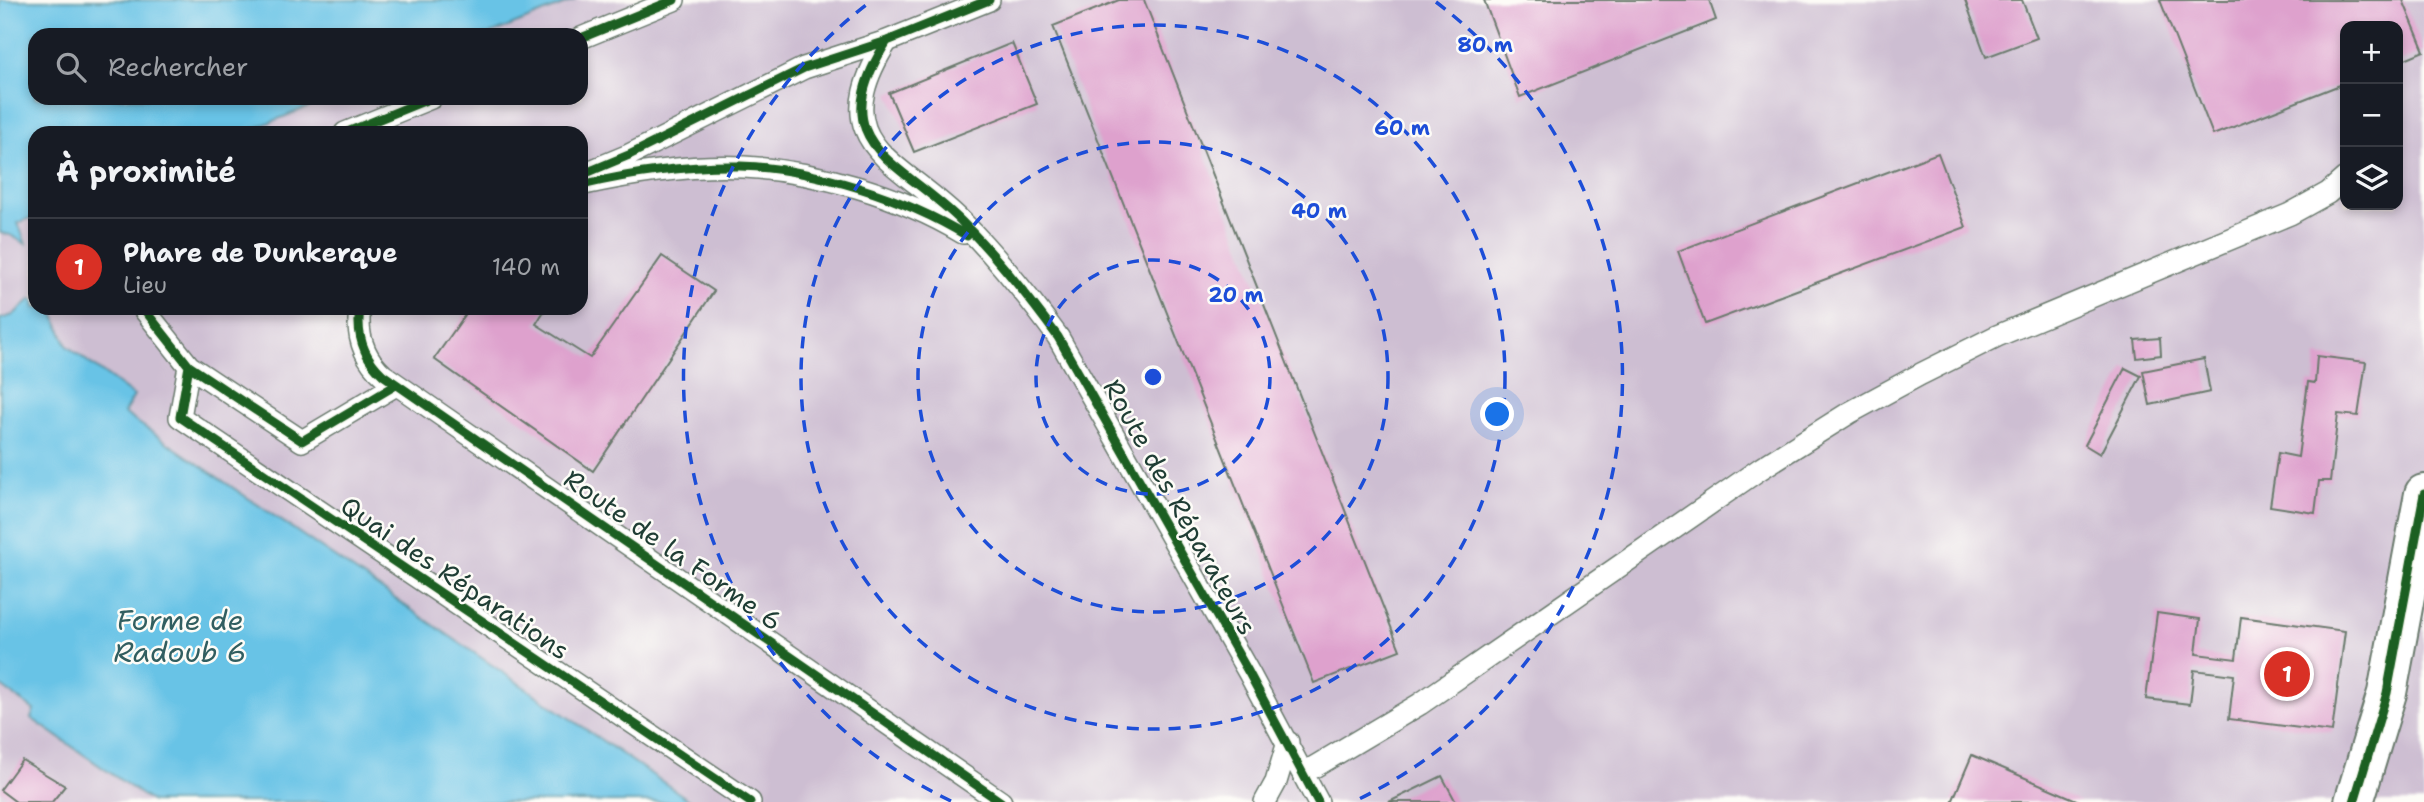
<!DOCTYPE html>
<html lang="fr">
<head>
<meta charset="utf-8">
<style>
	body { margin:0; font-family:"Shantell Sans",sans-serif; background:#242831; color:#f1f3f6 }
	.controls { position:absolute; right:21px; top:21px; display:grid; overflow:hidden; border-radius:14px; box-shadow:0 4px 10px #0003 }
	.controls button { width:63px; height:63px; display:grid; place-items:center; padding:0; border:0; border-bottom:2px solid #363941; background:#171b24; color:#f1f3f6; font:35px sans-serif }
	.you { position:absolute; left:1498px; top:415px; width:24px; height:24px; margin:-18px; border:5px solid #fff; border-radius:50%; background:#1a73e8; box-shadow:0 0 0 10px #1a73e833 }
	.badge { display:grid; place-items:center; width:46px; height:46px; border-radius:50%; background:#d93025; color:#fff; font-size:23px; font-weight:700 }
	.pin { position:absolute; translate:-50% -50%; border:4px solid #fff; box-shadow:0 2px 7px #0006 }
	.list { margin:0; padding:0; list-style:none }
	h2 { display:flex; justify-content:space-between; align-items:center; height:91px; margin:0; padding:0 28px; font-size:30px }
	h2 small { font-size:23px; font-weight:400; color:#9ea1a6 }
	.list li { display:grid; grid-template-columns:46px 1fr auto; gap:21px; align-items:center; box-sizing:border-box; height:98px; padding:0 28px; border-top:2px solid #363941 }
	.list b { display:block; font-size:26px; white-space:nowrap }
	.list p { margin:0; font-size:23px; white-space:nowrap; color:#9ea1a6 }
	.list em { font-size:23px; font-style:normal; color:#9ea1a6 }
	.icon { flex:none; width:38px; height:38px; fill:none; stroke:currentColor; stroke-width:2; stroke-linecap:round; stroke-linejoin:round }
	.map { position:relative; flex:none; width:2424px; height:802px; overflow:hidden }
	.search { position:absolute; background:#171b24; box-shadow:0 4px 10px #0003; left:28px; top:28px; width:560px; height:77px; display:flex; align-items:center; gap:18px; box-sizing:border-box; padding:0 24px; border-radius:21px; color:#9ea1a6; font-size:26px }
	.panel { position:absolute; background:#171b24; box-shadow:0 4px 10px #0003; left:28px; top:126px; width:560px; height:189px; border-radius:21px }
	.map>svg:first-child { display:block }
</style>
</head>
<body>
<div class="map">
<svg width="2424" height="802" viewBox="0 0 2424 802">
	<rect width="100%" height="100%" fill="#fdfcf7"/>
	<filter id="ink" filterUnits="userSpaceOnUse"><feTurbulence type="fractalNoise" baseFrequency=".0143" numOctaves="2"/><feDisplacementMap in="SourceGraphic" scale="14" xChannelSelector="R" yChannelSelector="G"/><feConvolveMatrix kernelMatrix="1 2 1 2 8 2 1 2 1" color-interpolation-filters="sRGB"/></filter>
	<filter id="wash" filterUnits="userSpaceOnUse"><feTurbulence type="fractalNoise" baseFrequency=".00686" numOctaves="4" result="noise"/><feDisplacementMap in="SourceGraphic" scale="28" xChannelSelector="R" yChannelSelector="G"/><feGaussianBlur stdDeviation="1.57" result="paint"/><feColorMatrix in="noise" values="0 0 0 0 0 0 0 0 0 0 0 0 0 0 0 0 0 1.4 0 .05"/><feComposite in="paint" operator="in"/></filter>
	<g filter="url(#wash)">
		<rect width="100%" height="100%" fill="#f6ebd8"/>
		<path fill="#cdbed2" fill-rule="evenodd" d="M575,0H2424V802H0V227L35,216V308H581V133H243L331,98H581V35H488ZM2345,26H2398V205H2345Z"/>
		<path fill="#68c3e6" stroke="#44808d" stroke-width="2" d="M0,0H575L488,35H35V98H331L243,133H35V216L18,223L26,244L10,235L0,233Z
			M31,299L35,301V308H52L67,346L134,396L124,413L692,802H152L31,718L34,710L0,685V319L13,315Z"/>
		<g id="blocks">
			<path fill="#dea1cd" d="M1119,0H1144L1400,650L1314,683L1053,26Z
				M1484,0H1709L1716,20L1520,97Z
				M1965,0H2022L2037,38L1986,57Z
				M2160,0H2403L2424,51L2398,62V26H2345V83L2213,135Z
				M1012,43L1037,104L914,152L889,93Z
				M1938,153L1966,227L1705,324L1678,251Z
				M662,256L714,291L593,471L434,359L470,308H546L536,324L590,358Z
				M2160,338L2161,355L2137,358L2135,340Z
				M2317,356L2366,362L2358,416L2338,414L2330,481H2319L2315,513L2270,506L2278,453L2298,457L2308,382L2315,383Z
				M2204,359L2210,392L2150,405L2143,371Z
				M2125,368L2141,376L2100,454L2085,445Z
				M2157,613L2200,619L2196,654L2236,659L2241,617L2345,631L2332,732L2229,719L2234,675L2194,670L2190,704L2146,699Z
				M1972,755L2081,802H1952Z
				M22,760L65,786L52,802H16L0,790Z
				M1442,776L1456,802H1389Z"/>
		</g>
	</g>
	<g filter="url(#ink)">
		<use href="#blocks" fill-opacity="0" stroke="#6a7a6d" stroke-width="2"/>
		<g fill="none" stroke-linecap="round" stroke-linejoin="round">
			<defs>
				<path id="service" d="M581,38L674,0
					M887,41C821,146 898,158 962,222C997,257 1028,296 1058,337L1249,673L1318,802
					M345,133L431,98
					M581,175L629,155L804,68L887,41L989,0
					M584,184C635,173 691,164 744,167C817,171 900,195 963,233
					M143,308L189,366L302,441L396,385
					M360,308C356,335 363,357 383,375L1001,802
					M189,366L180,417L750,802
					M1304,773L1420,704L1760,469L1849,413L1921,374L1997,336L2290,214L2328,193L2345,178
					M1265,802L1276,782L1288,742"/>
				<path id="tertiary" d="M2354,802L2387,693L2424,494"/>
			</defs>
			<use href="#service" stroke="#6a7a6d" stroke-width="24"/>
			<use href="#tertiary" stroke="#6a7a6d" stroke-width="42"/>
			<use href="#service" stroke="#fff" stroke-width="21"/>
			<use href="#tertiary" stroke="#fff" stroke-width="38"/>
			<defs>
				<path id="cycleway" d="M581,38L674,0
					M887,41C821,146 898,158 962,222C997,257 1028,296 1058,337L1249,673L1318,802
					M345,133L431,98
					M581,175L629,155L804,68L887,41L989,0
					M581,185C632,173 687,165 740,166C813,168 905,198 967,236
					M143,308L189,366L302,441L396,385
					M360,308C356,335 363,357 383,375L1001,802
					M189,366L180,417L750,802
					M2354,802L2387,693L2424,494"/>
			</defs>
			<use href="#cycleway" stroke="#fdfcf7" stroke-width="13"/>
			<use href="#cycleway" stroke="#1b5e20" stroke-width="9"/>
		</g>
	</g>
	<g fill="none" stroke="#1d4ed8" stroke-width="3.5" stroke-dasharray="12 9">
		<circle cx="1153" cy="377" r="117"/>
		<circle cx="1153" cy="377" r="235"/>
		<circle cx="1153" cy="377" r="352"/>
		<path d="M951 801A470 470 0 0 1 870 2M1436 2A470 470 0 0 1 1355 801"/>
	</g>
	<g text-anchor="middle" stroke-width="5" stroke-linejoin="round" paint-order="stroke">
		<g font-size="26" fill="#1f3d34" stroke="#fdfcf7">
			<text transform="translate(1180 507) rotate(61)" y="9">Route des Réparateurs</text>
			<text transform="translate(673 550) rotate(35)" y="9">Route de la Forme 6</text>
			<text transform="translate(455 578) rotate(34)" y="9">Quai des Réparations</text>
		</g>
		<g font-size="28" font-style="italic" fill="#315e60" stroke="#fdfcf7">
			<text x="180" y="630">Forme de<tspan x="180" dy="32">Radoub 6</tspan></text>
		</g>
	</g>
	<circle cx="1153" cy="377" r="10" fill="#1d4ed8" stroke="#fdfcf7" stroke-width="3.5"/>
	<g font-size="21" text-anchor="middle" font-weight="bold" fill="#1d4ed8" stroke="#fdfcf7" stroke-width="5" stroke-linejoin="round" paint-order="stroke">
		<text x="1485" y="52">80 m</text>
		<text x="1402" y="135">60 m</text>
		<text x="1319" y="218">40 m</text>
		<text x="1236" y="302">20 m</text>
	</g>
</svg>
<div class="controls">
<button>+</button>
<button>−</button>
<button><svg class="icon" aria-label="layers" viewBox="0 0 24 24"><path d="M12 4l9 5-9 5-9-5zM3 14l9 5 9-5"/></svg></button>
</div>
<div class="you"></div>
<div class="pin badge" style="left:2287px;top:674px">1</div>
<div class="search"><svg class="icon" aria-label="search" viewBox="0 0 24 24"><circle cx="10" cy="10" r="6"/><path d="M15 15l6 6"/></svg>Rechercher</div>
<section class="panel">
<h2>À proximité<small></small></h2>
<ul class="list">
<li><span class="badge">1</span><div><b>Phare de Dunkerque</b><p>Lieu</p></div><em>140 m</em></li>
</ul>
</section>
</div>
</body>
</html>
